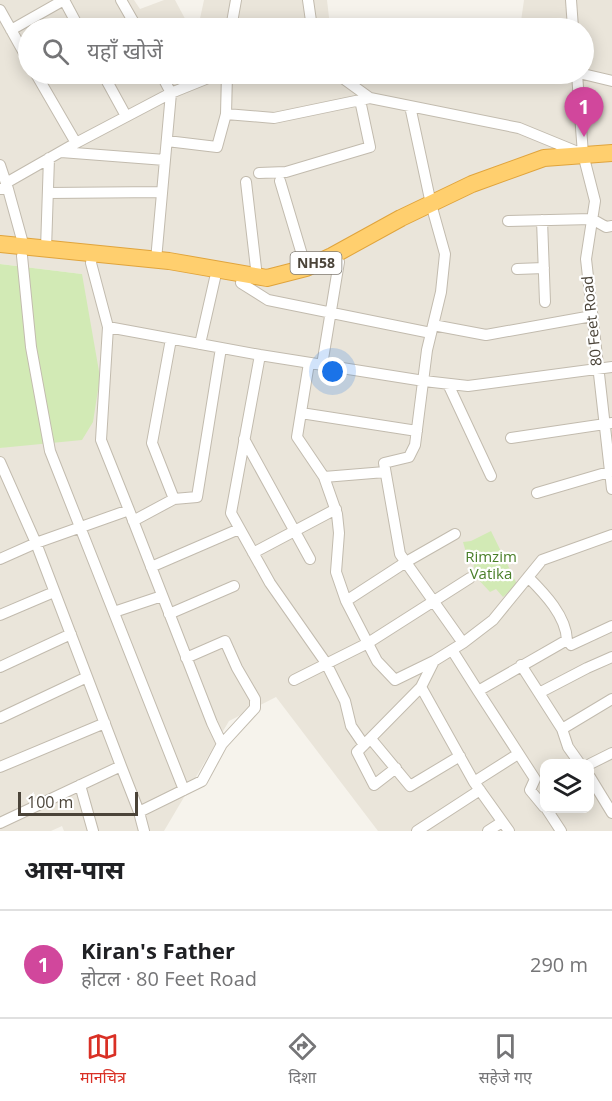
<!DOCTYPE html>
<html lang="hi">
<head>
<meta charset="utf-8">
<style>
	body { margin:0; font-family:"Open Sans","Noto Sans Devanagari",sans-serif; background:#f2f2f2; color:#202124 }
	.controls { position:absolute; right:18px; bottom:18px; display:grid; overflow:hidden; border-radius:12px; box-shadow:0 3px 15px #0003 }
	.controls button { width:54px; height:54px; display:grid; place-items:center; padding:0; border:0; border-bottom:2px solid #e0e0e0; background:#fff; color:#202124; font:30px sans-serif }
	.scale { position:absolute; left:18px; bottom:15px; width:120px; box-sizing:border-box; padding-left:6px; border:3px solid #4b4439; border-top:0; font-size:16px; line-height:21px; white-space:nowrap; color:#4b4439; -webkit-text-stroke:4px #fff; paint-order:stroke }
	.you { position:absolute; left:333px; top:372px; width:21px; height:21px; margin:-15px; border:4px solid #fff; border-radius:50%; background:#1a73e8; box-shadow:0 0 0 9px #1a73e833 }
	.badge { display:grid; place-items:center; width:39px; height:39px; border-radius:50%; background:#d93025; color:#fff; font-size:20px; font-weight:700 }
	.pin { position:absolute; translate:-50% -50px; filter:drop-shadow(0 2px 3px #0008) }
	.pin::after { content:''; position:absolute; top:32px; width:21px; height:18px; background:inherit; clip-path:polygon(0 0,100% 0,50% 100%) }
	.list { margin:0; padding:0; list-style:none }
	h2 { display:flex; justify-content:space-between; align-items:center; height:78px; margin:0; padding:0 24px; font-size:26px }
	h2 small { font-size:20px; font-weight:400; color:#757577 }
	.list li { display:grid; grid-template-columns:39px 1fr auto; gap:18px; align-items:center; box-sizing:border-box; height:108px; padding:0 24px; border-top:2px solid #e0e0e0 }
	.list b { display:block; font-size:22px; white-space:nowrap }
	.list p { margin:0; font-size:20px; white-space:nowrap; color:#757577 }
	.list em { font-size:20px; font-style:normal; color:#757577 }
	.icon { flex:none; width:33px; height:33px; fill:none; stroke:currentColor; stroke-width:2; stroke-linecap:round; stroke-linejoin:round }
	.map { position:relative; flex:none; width:612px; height:831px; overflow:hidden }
	.search { position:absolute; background:#fff; box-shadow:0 3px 15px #0003; left:18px; right:18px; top:18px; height:66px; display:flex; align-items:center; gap:15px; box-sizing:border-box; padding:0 21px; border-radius:33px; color:#757577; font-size:22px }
	.sheet { height:186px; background:#fff }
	nav { display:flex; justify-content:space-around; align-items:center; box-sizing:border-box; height:84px; border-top:2px solid #e0e0e0; background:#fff; font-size:16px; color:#757577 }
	nav a { display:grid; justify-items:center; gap:3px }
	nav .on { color:#d93025 }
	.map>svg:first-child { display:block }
</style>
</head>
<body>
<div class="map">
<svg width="612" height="831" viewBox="0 0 612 831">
	<rect width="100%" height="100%" fill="#f6f3ec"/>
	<path fill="#eae5da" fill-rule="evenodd" d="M0,0H134L140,9L164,0H175L190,28H28V74H584V28H520L524,0H612V831H378L276,697L229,721L164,831H64L62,826L51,831H0V448L8,446L82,274L0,264ZM544,764H590V808H544Z
		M204,0H327L330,26L341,28H198Z"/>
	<path fill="#d2eab5" d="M0,264L82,274L100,377L93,422L82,440L0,448Z
		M491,531L517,584L503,597L496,589L490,592L476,577L473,562L465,549L463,542L471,541Z"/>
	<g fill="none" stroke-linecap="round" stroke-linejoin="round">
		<defs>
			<path id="minor" d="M64,0L79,28
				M121,0L137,28
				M308,0L312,28
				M571,0L573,28
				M0,10L28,60
				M231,28L236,0
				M11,30L64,0
				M103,74L126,116
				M227,74L226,114L274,118L370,98
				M337,74L370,98L519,128L580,153
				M577,74L583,154L595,201L586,259L612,489
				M583,74L612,81
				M410,106L431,204L445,254L441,292L427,350L415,445L409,457L384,463L400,554L463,643L493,620L542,560L612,535
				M167,141L217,147L226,114
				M76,143L171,93L218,74
				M61,152L165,160
				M0,165L8,189
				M259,173L286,172L370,147L360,100
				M280,181L306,268
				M246,182L257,277
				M6,183L76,143L36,74
				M0,189H8L24,247
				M48,193L162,192
				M542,220L545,302
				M508,221L592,219L606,227L612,226
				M46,249L49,158
				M93,253L91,263L108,327L260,355L424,381L468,386L612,367
				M22,256L31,347L50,451L184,790
				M156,260L171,93L161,74
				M517,269L544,268
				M241,283L268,300L431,333
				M433,325L486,335L592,316
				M171,339L152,443L174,499
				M200,344L215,278
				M260,355L231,513L270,583L326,663L345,701L351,726L364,745
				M309,363L297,437L324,477L385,472
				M322,365L339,262
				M448,384L491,476
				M301,413L417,431
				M511,438L612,423
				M244,439L310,559
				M0,462L36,543L121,766L0,823
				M324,477L337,514L339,533L336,572L346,601L377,661L395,680L434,661
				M537,493L612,471
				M133,521L174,499L197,497L221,348
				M253,553L336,509
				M0,559L36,543L129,510L101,440L108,327
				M151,567L239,529
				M528,577C545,594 566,616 567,640
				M346,601L406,562L455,534
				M114,612L162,596
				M169,614L234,586
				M0,615L54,592
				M452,650L478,691
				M186,658L225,641L237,668L255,699V708L222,744
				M521,665L562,729
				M0,667L71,634
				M294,680L368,643L470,578
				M421,687L474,782L509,831
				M539,693L587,668L612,657
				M0,718L87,677
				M371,739L410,786L460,756
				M580,764L568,747L562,729L612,699
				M590,764L612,753
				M121,766L139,812L202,781L222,744L212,723L129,510
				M0,767L105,723
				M396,768L374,785L357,752L421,687L434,661L463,643
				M590,777L612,813
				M474,782L518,754
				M80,785L93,831
				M544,807L530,790L535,779L478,691L567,640L571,645L612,626
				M546,808L561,831
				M139,812L144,831
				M417,831L480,790
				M488,831L502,822"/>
			<path id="highway" d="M0,244L169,261L267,278L306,268L332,256L401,218L472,184L544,158L612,153"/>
		</defs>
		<use href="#minor" stroke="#c2bbae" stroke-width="12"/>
		<use href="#highway" stroke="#e0a43c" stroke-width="18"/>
		<use href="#minor" stroke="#fff" stroke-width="10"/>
		<use href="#highway" stroke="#ffcf6e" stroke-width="16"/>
	</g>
	<g text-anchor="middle" stroke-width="4.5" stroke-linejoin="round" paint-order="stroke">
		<rect fill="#fff" stroke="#817c74" stroke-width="1.5" x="290.5" y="252" width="51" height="22" rx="4.5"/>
		<g font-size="14" font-weight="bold" fill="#4b4439">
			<text x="316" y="268">NH58</text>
		</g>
		<g font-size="15" fill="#4b4439" stroke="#fff">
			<text transform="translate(592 321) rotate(-96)" y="5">80 Feet Road</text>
		</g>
		<g font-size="15" fill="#4a7f2a" stroke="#fff">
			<text x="491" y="562">Rimzim<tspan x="491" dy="17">Vatika</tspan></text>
		</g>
	</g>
</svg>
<div class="controls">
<button><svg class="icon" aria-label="layers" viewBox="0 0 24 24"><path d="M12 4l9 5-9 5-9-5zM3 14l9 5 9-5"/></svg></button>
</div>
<div class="scale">100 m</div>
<div class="you"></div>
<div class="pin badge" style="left:584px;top:137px;background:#d1479c">1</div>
<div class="search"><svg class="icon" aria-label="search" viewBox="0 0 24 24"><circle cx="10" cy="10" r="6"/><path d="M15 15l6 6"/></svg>यहाँ खोजें</div>
</div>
<section class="sheet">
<h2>आस-पास<small></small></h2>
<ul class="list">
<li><span class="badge" style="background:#d1479c">1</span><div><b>Kiran's Father</b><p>होटल · 80 Feet Road</p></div><em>290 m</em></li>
</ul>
</section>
<nav>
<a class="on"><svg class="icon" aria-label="map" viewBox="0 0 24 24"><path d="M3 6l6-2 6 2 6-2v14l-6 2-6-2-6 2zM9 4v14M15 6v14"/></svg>मानचित्र</a>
<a><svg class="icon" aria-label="directions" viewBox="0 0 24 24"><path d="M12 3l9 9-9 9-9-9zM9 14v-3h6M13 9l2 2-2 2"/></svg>दिशा</a>
<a><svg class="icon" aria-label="saved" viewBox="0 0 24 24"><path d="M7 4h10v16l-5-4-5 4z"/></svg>सहेजे गए</a>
</nav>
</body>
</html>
